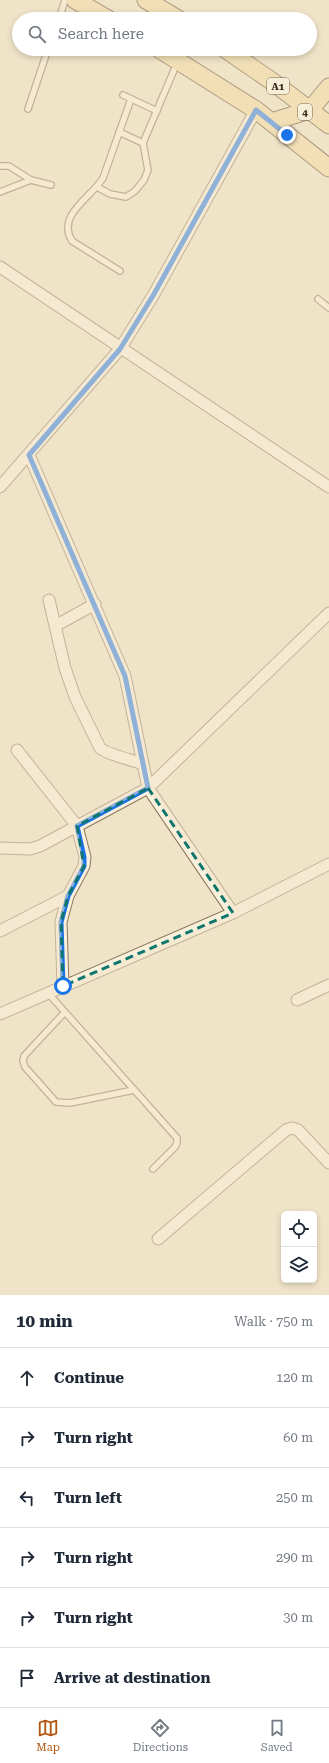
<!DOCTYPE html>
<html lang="en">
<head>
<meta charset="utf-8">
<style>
	body { margin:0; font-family:"Roboto Serif",serif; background:#f6f6f7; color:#1f2937 }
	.controls { position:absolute; right:12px; bottom:12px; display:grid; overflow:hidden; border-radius:6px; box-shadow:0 2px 6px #0003 }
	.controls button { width:36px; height:36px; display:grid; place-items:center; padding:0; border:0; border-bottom:1px solid #e0e1e3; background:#fff; color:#1f2937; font:20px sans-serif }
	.stop { position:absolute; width:12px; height:12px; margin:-9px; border:3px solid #1a73e8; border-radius:50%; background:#fff }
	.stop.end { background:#1a73e8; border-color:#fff; box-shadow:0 1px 4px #0008 }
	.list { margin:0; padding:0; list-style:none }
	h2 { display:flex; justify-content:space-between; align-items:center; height:52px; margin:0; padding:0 16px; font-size:17px }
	h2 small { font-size:13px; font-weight:400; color:#747a83 }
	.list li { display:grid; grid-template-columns:26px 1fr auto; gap:12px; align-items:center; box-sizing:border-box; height:60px; padding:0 16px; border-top:1px solid #e0e1e3 }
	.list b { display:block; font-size:15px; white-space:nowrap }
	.list em { font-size:13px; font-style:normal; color:#747a83 }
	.icon { flex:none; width:22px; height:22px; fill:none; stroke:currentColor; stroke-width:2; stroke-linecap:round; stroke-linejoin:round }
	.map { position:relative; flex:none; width:329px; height:1295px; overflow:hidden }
	.search { position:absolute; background:#fff; box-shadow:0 2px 6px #0003; left:12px; right:12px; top:12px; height:44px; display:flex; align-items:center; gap:10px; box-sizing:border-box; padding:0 14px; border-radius:22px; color:#747a83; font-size:15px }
	.sheet { height:412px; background:#fff }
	nav { display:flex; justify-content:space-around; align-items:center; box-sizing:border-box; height:56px; border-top:1px solid #e0e1e3; background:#fff; font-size:11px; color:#747a83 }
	nav a { display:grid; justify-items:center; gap:2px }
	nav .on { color:#b45309 }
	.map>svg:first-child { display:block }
</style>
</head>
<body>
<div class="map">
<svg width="329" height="1295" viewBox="0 0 329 1295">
	<rect width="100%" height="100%" fill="#f0e4c8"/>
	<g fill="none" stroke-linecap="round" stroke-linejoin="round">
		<defs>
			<path id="lane" d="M59,19L65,0
				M123,95L157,111
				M28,109L48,49
				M119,132L143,143
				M0,166H9L31,180L51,185
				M97,187L110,194L126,197L135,191L144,180L148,170L143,143L177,63
				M0,192L31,180
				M120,271L72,241C56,215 91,198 103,178L131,99
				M318,299L329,308
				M48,993L177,1138V1143L175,1147L153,1169
				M65,1012L24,1056L23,1061L25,1067L56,1102L70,1103L134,1090"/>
			<path id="street" d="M0,267L329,487
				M0,487L120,349L154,294L256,110
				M49,600L65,668L75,697L100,748C106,754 132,760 143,764
				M55,626L95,604
				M17,750L77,826L85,857L84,866L68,896L61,922L63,986
				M0,848L30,849L40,846L148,788L125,676L29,455
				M233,913L148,788L329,613
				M0,931L68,896
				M297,1000L329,985
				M0,1014L233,913L329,864
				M158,1239L286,1130L292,1128L298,1130L329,1163"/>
			<path id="primary" d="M75,0L108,19
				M146,0L178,19
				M159,49L256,110L329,168
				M225,49L273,82L329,125
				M271,122L310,110L329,87"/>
		</defs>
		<use href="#lane" stroke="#8d765c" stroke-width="8"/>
		<use href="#street" stroke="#8d765c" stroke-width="13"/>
		<use href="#primary" stroke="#5b4430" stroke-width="19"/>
		<use href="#lane" stroke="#faf1dc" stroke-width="5.5"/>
		<use href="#street" stroke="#faf1dc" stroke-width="11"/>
		<use href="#primary" stroke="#f3d9a0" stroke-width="17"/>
	</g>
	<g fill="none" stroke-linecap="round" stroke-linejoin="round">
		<path stroke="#1a73e8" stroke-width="5" d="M63,986L61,922L68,896L84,866V857L77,826L148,788L125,676L29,455L120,349L154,294L256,110L287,135"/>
	</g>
	<path d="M0 0H329V1295H0ZM148,788L233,913L63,986L61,922L68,896L84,866L77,826Z" fill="#f0e4c8" fill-opacity=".55" fill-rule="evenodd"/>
	<path fill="none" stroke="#0f766e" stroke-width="3" stroke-dasharray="8 5" stroke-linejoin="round" d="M148,788L233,913L63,986L61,922L68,896L84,866L77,826Z"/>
	<g text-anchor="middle" stroke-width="3" stroke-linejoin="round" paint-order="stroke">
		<g fill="#f7eed8" stroke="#756857" stroke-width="1">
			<rect x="267" y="78" width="22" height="16" rx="3"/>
			<rect x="298" y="104" width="14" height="16" rx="3"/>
		</g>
		<g font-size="10" font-weight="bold" fill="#3d2e20">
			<text x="278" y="90">A1</text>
			<text x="305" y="116">4</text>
		</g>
	</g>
</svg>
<div class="controls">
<button><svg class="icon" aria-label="locate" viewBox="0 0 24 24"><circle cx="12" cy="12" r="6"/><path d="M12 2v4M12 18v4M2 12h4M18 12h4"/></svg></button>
<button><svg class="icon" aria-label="layers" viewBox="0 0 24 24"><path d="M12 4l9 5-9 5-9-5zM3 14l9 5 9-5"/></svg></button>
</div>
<div class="stop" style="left:63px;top:986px"></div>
<div class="stop end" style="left:287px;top:135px"></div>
<div class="search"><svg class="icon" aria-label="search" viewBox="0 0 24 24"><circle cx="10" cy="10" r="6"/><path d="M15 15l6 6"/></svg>Search here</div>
</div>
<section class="sheet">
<h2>10 min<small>Walk · 750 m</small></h2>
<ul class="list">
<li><svg class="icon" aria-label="ahead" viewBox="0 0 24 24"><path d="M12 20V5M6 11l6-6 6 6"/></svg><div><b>Continue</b></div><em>120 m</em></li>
<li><svg class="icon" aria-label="right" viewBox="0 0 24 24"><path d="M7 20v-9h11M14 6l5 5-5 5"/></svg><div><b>Turn right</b></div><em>60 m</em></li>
<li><svg class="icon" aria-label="left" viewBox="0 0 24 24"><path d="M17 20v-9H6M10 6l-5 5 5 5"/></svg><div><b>Turn left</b></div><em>250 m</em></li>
<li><svg class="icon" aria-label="right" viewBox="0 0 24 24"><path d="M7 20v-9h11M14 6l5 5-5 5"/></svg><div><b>Turn right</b></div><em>290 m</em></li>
<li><svg class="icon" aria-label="right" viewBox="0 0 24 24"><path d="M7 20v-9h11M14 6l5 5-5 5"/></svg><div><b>Turn right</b></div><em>30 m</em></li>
<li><svg class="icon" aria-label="arrive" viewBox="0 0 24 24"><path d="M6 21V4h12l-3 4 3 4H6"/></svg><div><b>Arrive at destination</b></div></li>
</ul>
</section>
<nav>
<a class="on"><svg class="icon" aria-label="map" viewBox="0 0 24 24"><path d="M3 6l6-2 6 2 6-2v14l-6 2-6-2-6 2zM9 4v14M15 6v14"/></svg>Map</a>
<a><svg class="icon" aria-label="directions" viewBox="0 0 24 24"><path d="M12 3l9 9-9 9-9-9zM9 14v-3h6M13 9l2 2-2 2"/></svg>Directions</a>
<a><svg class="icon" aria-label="saved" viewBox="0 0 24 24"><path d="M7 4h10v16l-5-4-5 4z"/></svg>Saved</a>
</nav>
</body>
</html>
